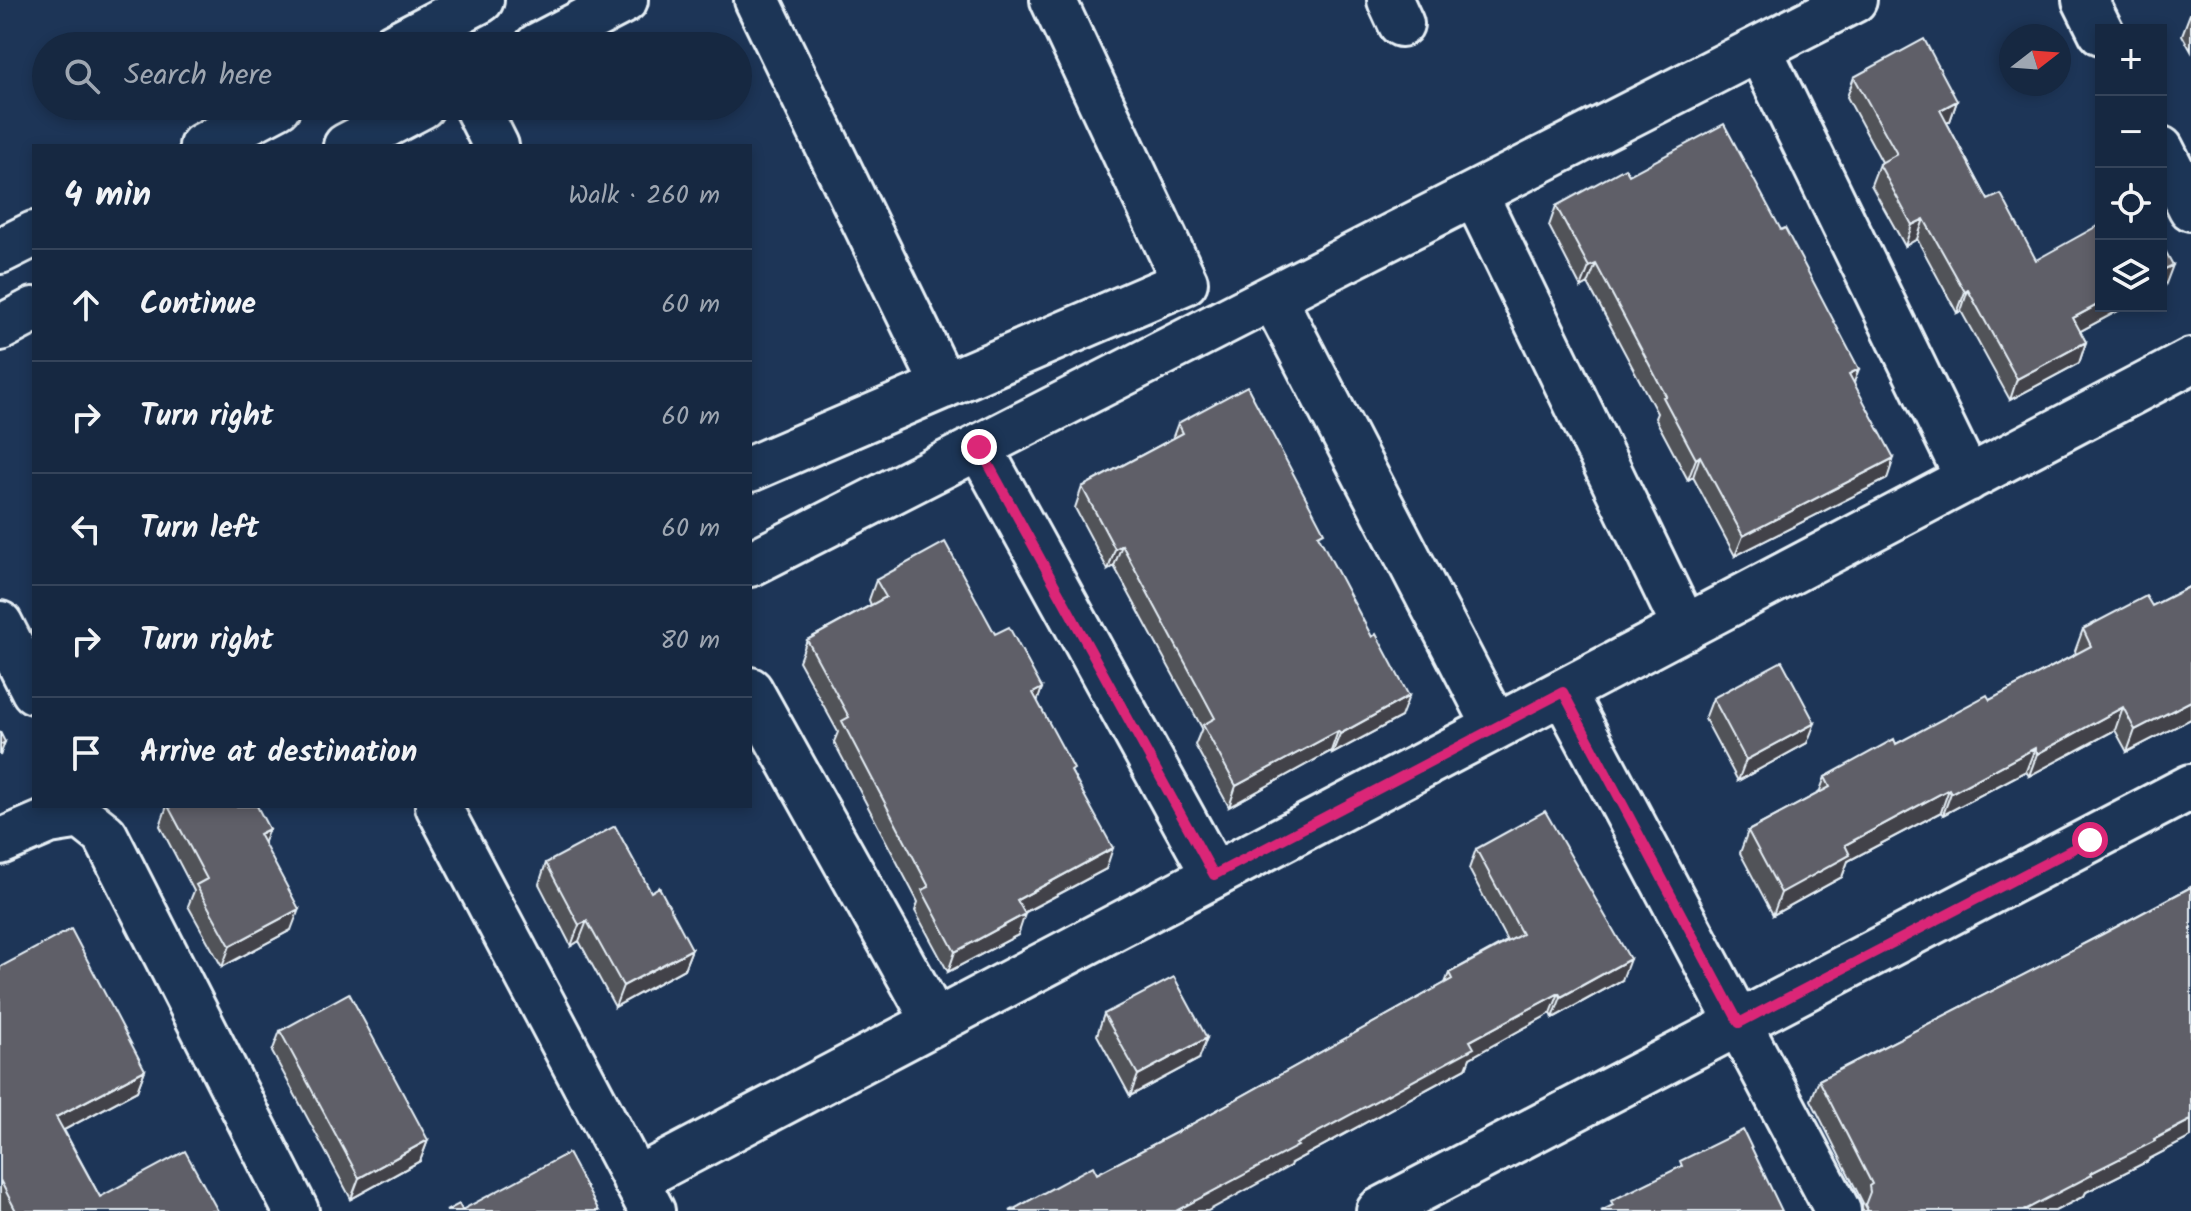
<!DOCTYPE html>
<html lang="en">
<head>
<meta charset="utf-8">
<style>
	body { margin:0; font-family:Kalam,sans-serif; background:#1f3048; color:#f1f3f6 }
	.controls { position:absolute; right:24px; top:24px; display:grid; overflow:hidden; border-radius:0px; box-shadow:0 4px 12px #0003 }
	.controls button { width:72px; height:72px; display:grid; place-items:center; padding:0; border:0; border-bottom:2px solid #35445a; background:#162841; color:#f1f3f6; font:40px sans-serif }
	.compass { position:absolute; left:1999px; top:24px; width:72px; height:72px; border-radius:50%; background:#162841; box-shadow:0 4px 12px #0003; rotate:73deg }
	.stop { position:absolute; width:24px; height:24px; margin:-18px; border:6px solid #db2777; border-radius:50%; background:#fff }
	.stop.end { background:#db2777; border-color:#fff; box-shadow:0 2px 8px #0008 }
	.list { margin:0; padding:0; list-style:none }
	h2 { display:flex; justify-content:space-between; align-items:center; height:104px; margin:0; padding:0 32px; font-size:34px }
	h2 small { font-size:26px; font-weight:400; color:#9ea6b1 }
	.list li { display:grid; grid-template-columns:52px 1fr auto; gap:24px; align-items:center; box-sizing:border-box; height:112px; padding:0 32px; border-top:2px solid #35445a }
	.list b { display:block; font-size:30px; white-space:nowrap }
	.list em { font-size:26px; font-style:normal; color:#9ea6b1 }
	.icon { flex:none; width:44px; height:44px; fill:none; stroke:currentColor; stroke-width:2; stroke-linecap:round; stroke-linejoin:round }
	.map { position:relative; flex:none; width:2191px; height:1211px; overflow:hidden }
	.search { position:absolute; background:#162841; box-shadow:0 4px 12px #0003; left:32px; top:32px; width:720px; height:88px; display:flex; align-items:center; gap:20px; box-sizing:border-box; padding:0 28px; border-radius:44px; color:#9ea6b1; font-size:30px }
	.panel { position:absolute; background:#162841; box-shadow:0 4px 12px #0003; left:32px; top:144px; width:720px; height:664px; border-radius:0px }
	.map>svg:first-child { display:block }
</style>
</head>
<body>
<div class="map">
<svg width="2191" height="1211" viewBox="0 0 2191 1211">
	<rect width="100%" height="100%" fill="#1d3557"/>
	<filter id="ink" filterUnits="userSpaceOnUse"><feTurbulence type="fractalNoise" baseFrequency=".0125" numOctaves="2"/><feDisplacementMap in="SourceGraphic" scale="16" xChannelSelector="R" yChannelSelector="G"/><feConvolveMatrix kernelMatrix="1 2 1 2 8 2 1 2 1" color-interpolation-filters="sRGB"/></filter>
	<g filter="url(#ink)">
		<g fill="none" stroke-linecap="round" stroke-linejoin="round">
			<defs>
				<path id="minor" d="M757,0L944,386
					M1390,0L1401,24
					M2085,0L2101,32
					M393,46L481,0
					M537,46L625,0
					M1759,49L1968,479
					M476,106L496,146
					M202,146L278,106
					M346,146L422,106
					M2161,149L2191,208
					M1475,194L1685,628
					M0,251L34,234
					M1273,297L1496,727
					M0,328L34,310
					M979,447L1214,875
					M750,469L1185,282L1053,0
					M750,564L1854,0
					M0,624L34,691
					M750,690L935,1022
					M1563,692L1838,1211
					M438,806L652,1211
					M0,842L49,821L81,816L105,835L296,1211
					M635,1180L2191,361
					M1379,1211L2191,787"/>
			</defs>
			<use href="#minor" stroke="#e8f1f8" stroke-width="50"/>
			<use href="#minor" stroke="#1d3557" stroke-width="44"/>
		</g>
		<path fill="#515259" stroke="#e8f1f8" stroke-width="2" d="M2190,14H2191V51L2182,35Z
			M1854,77L1957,101L1950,121L1947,123L1988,200L2036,260L2101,306H2127L2080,331L2086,342L2079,363L2010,400L1961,311L1957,313L1917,239L1905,246L1871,185L1879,164L1882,162L1847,97Z
			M1629,175L1854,382L1887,479L1735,556L1693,477L1688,480L1655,418L1657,413L1588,284L1581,288L1549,226L1556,206Z
			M1178,423L1321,541L1401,717L1332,754L1331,751L1229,807L1195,745L1202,728L1114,566L1108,570L1075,508L1082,487L1172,439Z
			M876,580L995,634L1042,688L1037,701L1072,773L1106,869L1024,913L1018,935L948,972L915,911L918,902L834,742L838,732L799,661L807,640L871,605L869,600Z
			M2191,586V719L2127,752L2115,730L2029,776L2026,771L1943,815L1941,812L1848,861L1842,877L1773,915L1740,853L1748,831L1819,793L1825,777L1990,700L2076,654L2075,651L2083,629L2152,606Z
			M1713,698L1807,743L1738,781L1705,719Z
			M167,806H257L264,844L291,930L222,967L188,906L194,891L160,826Z
			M1476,849L1622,980L1553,1018L1551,1013L1470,1058L1466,1068L1291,1163L1290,1166L1097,1174L1181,1130L1445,983L1449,973L1507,941L1469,869Z
			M546,863L651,892L692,949L684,969L615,1007L579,941L571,946L539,884Z
			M2191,887V1137L2149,1159L2148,1161L2086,1192L2084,1196L2055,1211H1863L1862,1207L1863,1203L1811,1100L1819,1080L2103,934Z
			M0,967L145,1070L137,1091L64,1130L100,1197L218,1211H0Z
			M1104,1014L1199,1059L1130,1096L1097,1035Z
			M280,1031L428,1140L420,1161L351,1199L272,1052Z"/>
		<path fill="#424249" stroke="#e8f1f8" stroke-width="2" d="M1957,101L1950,121L1932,131L1940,110Z
			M1924,219L1917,239L1905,246L1912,225Z
			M1596,264L1588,284L1581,288L1589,267Z
			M2173,265L2165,286L2161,288V271Z
			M1968,290L1961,311L1957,313L1965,292Z
			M2101,303V306H2127L2066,339L2073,318Z
			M2086,342L2079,363L2010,400L2017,379Z
			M1859,369L1851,390L1849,374Z
			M1700,456L1693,477L1688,480L1696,459Z
			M1894,458L1887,479L1735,556L1743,536Z
			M1122,545L1114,566L1108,570L1115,549Z
			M1042,688L1035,708L1033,693Z
			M1409,696L1401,717L1332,754L1340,734Z
			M2191,701V719L2127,752L2135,730Z
			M2123,707L2115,730L2029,776L2037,754Z
			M1815,723L1807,743L1738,781L1746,760Z
			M1338,731L1331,751L1229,807L1236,786Z
			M5,742L0,756V745Z
			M2035,748L2026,771L1943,815L1951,793Z
			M1949,789L1941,812L1848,861L1842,877L1773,915L1781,893L1845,845Z
			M269,829L261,849L259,834Z
			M1113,848L1106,869L1010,920L1017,900Z
			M299,909L291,930L222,967L230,946Z
			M1025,914L1018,935L948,972L955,952Z
			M587,921L579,941L571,946L579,925Z
			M692,949L684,969L615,1007L623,986Z
			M1630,959L1622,980L1553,1018L1561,997Z
			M1559,993L1551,1013L1470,1058L1466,1068L1291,1163L1290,1166L1208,1211H1176L1296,1144L1470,1041Z
			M1207,1038L1199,1059L1130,1096L1138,1075Z
			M145,1070L137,1091L49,1138L56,1117Z
			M2191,1120V1137L2149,1159L2148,1161L2086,1192L2084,1196L2055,1211H2023L2091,1173Z
			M428,1140L420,1161L351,1199L359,1178Z"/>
		<path fill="#5e5f68" stroke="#e8f1f8" stroke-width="2" d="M1924,39L1957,101L1940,110L1988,200L2001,194L2036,260L2101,224V303L2073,318L2086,342L2017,379L1968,290L1965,292L1924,219L1912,225L1879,164L1897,154L1854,77Z
			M1724,124L1781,230L1785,228L1859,369L1849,374L1894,458L1743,536L1700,456L1696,459L1663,397L1666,396L1596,264L1589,267L1556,206L1625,168L1629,175Z
			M2161,243L2173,265L2161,271Z
			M1247,386L1324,532L1318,535L1372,637L1376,634L1409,696L1340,734L1338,731L1236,786L1203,725L1215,718L1122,545L1115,549L1082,487L1183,433L1178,423Z
			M945,542L995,634L1009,627L1042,688L1033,693L1074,769L1071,771L1113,848L1017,900L1025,914L955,952L922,890L929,887L842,721L849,717L807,640L886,597L876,580Z
			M2191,586V701L2135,730L2123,707L2037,754L2035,748L1951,793L1949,789L1845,845L1850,855L1781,893L1748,831L1830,787L1825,777L1894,739L1896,744L1987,695L1990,700L2091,646L2083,629L2146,596L2152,606Z
			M1782,661L1815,723L1746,760L1713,698Z
			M0,732L5,742L0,745Z
			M168,806H257L269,829L259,834L299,909L230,946L196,885L207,879Z
			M1545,811L1630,959L1561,997L1559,993L1470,1041L1474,1048L1296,1144L1298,1146L1176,1211H1010L1093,1166L1097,1174L1181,1130L1452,979L1449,973L1522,934L1476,849Z
			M615,826L651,892L659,887L692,949L623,986L587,921L579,925L546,863Z
			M2191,887V1120L2154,1139L2155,1141L2091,1173L2092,1175L2023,1211H1868L1865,1205L1870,1192L1869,1186L1872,1184L1819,1080L2103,934Z
			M71,929L145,1070L56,1117L100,1197L185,1151L218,1211H16L0,1180V967Z
			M1174,977L1207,1038L1138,1075L1104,1014Z
			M349,993L428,1140L359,1178L280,1031Z
			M1743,1130L1782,1211H1601L1613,1205L1611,1201L1682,1166L1680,1161Z
			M568,1153L599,1211H446L459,1204L462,1210Z"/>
	</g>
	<g fill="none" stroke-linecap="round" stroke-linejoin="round" filter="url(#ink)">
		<path stroke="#db2777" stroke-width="10" d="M979,447L1214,875L1563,692L1739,1023L2090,840"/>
	</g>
</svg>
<div class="controls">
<button>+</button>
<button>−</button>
<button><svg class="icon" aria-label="locate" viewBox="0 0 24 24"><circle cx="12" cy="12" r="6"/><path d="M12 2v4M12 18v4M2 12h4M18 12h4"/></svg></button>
<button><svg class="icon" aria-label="layers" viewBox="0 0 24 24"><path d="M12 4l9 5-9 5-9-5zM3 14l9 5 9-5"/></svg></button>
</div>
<svg class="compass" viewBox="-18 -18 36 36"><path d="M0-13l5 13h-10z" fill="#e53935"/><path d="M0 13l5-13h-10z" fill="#9ea6b1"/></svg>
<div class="stop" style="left:2090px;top:840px"></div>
<div class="stop end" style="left:979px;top:447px"></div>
<div class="search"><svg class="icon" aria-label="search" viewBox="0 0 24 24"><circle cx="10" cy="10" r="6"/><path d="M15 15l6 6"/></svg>Search here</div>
<section class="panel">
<h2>4 min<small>Walk · 260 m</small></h2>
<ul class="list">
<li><svg class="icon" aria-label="ahead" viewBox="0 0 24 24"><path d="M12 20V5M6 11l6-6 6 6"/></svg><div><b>Continue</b></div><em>60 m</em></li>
<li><svg class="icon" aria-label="right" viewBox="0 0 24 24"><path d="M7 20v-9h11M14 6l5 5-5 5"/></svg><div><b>Turn right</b></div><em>60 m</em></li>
<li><svg class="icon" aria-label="left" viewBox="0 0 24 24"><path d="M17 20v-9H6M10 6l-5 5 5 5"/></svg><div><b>Turn left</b></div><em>60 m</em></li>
<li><svg class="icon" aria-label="right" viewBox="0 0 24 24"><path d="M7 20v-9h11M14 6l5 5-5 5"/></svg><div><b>Turn right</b></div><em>80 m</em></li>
<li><svg class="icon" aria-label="arrive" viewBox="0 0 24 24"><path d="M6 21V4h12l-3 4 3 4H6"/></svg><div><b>Arrive at destination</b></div></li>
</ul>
</section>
</div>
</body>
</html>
